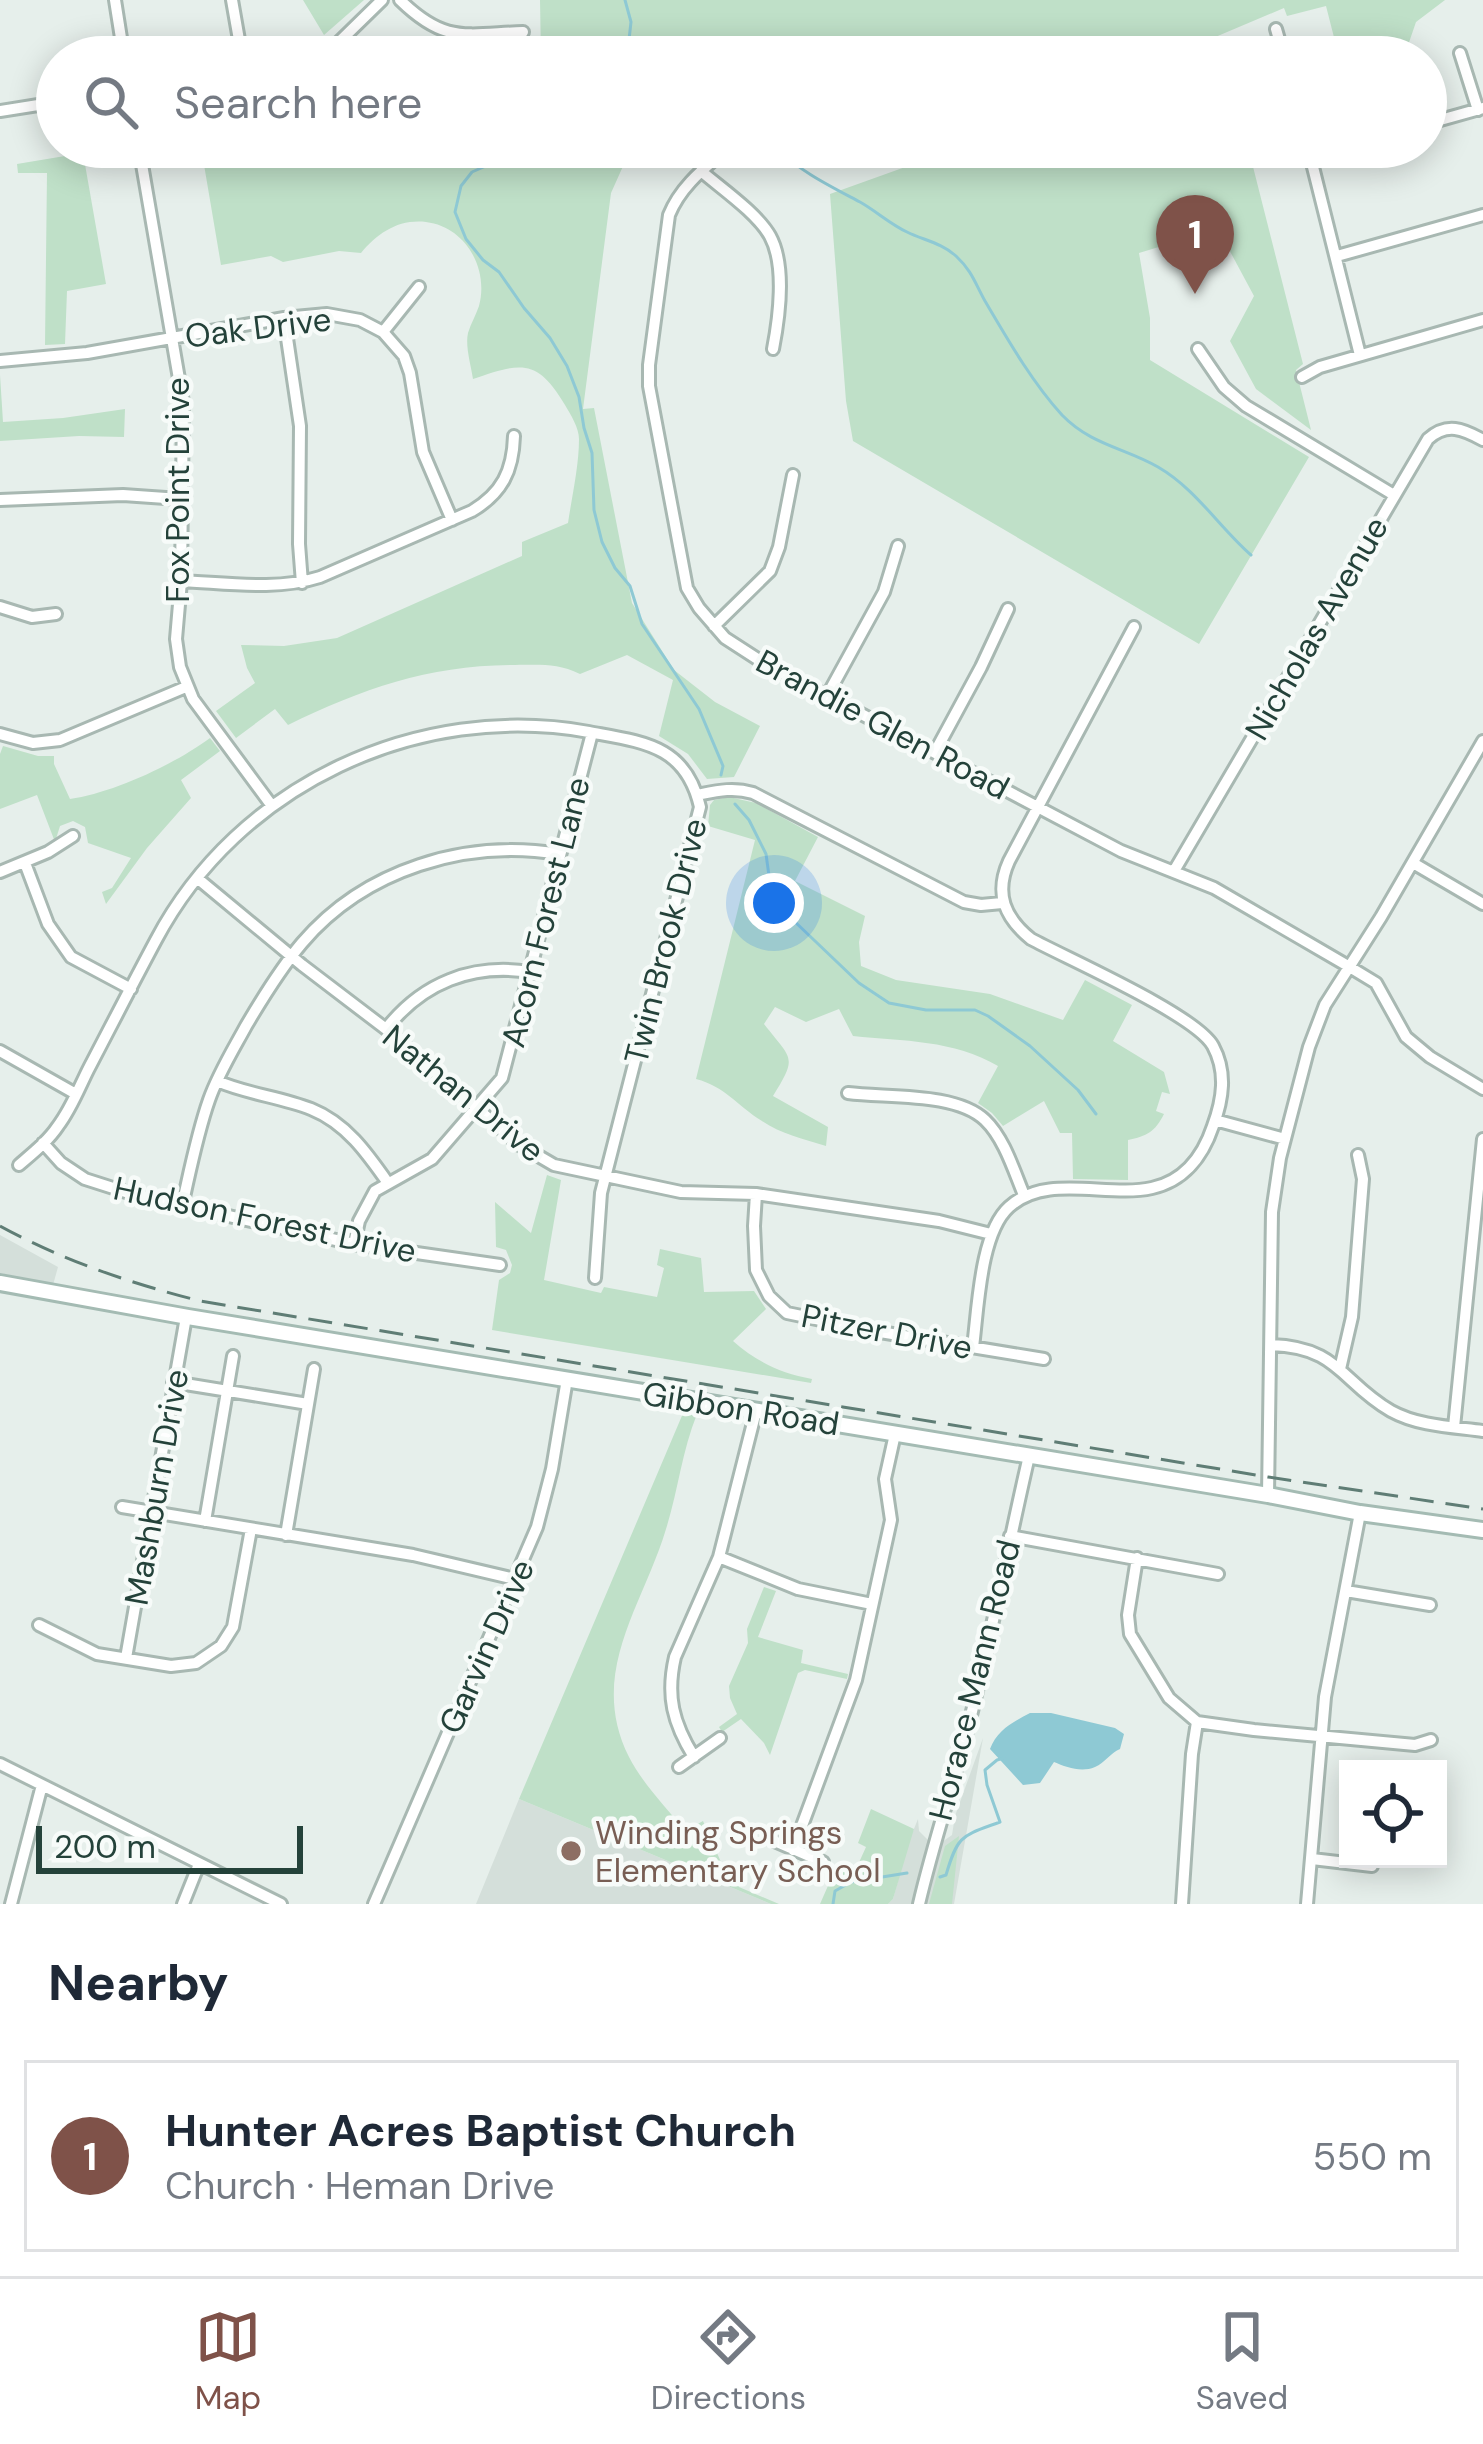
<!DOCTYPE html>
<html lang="en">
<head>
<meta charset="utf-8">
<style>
	body { margin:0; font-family:"DM Sans",sans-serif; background:#f2f2f3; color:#1f2937 }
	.controls { position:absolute; right:36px; bottom:36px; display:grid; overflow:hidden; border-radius:0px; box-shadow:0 6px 30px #0003 }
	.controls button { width:108px; height:108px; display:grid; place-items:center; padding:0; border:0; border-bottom:3px solid #e0e1e3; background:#fff; color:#1f2937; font:60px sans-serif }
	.scale { position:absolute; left:36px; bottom:30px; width:267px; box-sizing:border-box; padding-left:12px; border:6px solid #24423a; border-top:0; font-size:33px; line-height:42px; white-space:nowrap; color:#24423a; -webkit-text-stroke:9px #f7fbf9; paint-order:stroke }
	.you { position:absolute; left:774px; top:903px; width:42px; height:42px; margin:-30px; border:9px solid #fff; border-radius:50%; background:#1a73e8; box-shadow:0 0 0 18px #1a73e833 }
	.badge { display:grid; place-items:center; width:78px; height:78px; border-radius:50%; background:#7f5249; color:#fff; font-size:39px; font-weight:700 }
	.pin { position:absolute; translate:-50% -99px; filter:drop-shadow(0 3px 6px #0008) }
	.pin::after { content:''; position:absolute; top:63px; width:42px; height:36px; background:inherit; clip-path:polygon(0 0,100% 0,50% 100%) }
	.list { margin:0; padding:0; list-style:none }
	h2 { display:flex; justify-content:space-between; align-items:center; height:156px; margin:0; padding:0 48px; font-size:51px }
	h2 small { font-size:39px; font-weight:400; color:#747a83 }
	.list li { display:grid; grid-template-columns:78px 1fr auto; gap:36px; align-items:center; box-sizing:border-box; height:192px; margin:0 24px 24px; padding:0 24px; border:3px solid #e0e1e3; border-radius:0px }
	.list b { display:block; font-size:45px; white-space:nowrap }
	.list p { margin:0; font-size:39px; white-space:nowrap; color:#747a83 }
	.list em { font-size:39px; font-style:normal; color:#747a83 }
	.icon { flex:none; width:66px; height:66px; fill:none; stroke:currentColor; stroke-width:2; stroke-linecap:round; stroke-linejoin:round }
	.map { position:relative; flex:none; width:1483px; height:1904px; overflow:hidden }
	.search { position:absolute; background:#fff; box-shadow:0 6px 30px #0003; left:36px; right:36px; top:36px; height:132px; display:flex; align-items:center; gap:30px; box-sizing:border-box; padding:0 42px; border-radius:66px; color:#747a83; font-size:45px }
	.sheet { height:372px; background:#fff }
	nav { display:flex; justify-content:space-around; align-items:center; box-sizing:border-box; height:168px; border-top:3px solid #e0e1e3; background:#fff; font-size:33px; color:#747a83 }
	nav a { display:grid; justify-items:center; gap:6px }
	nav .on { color:#7f5249 }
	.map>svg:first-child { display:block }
</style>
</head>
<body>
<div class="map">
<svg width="1483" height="1904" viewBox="0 0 1483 1904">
	<rect width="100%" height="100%" fill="#e6efeb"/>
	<path fill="#d4dfda" d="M0,1235L58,1267L53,1285L0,1273Z
		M983,1738L954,1904H888L893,1899L909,1841L918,1819L919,1831L929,1841L942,1842L952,1835L955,1816Z
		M519,1799L771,1904H476Z"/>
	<path fill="#bfe0c8" d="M303,0H364L324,35Z
		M540,0H1445L1416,22L1404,57H1339L1326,6L1287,16L1284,8L1213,38L1216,52L1224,50L1226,57H860L822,43L779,56L746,47L721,53L722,57H541Z
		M201,147H643L624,164L611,193L583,409L594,408L632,603L674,670L715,702L760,726L734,777L707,779L688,754L659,736L673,680L627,655L580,674C557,663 540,665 515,665C430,665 364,688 288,725L275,709L236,738L216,711L255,683L247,668L241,645L284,646L337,638L522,556V542L568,523C572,496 579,466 579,439C579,428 571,415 565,405C537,357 520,363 473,379C471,365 465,346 468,333C471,323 476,315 479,306C489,269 466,227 426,222C398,219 378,233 361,253L339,251L283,262L271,256L221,265Z
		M961,147H1248L1303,364L1296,370L1311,430L1256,389L1230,341L1254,296L1218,229L1139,253L1150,318V360L1309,457L1199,644L853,441L846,401L830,194Z
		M83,153L106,284L67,291L65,344L45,345L47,173H18L17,164Z
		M0,375L3,422L63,418L125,409L124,437L79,436L0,441Z
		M210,738L220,751L181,780L191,798L147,848L106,904L102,892L112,888L131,858L88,843L85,827L73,821L60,826L55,842L37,795L0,809V754L3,746L38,756H54V764L70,799C113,793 175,764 210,738Z
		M729,797L756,803L818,837L795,881L865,916L859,942L861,966L896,980L990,994L1063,1020L1085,980L1132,1005L1113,1041L1164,1072L1170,1094L1162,1092L1156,1111L1164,1114C1155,1132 1147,1136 1128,1140V1180L1073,1179L1072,1133H1060L1044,1101L1003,1126L992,1113L978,1103L998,1066C954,1040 903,1041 853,1036L839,1009L806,1022L775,1007L764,1024C792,1060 798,1056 773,1096L828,1127L826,1146C804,1139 781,1134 762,1121C736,1105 726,1087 696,1079L755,840L708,826L710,805L714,800Z
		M547,1175L561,1180L544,1280L601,1293L604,1287L657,1297L664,1268L657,1265L660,1249L701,1258L704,1292L754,1291L766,1309L733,1341C757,1362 780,1373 812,1379L811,1383L492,1330L499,1280L510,1273L512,1265L506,1250L496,1247L495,1202L531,1233Z
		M684,1411L697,1414C682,1451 678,1491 666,1529C643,1606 587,1673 629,1757C642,1783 667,1808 685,1831L703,1821L724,1869L742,1877L739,1887L779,1904H771L519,1799Z
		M764,1587L776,1591L758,1637L803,1650L801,1663L848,1674L847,1679L805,1670L798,1673L770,1755L764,1743L741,1719L722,1732L719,1727L737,1714L730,1698L729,1686L748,1643L747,1629Z
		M871,1809L914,1829L893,1899L888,1904H820L838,1863L856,1869L866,1847L858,1843Z
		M959,1836L952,1904H929L945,1846Z"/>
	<path fill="#8ec9d4" d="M1030,1713H1051L1115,1728L1124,1734L1120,1749C1110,1753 1105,1763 1095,1767C1081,1773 1066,1767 1054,1762L1040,1783L1023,1785L990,1749C997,1730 1013,1722 1030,1713Z"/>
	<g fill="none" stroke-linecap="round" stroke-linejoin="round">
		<path stroke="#8ec9d4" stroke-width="3" d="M625,0L631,22L627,57
			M545,147L538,150L520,151L472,172L461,186L455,212L466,239L483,260L499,272L524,308L550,338L567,366L579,397L584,428L592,453L594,510L602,542L615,568L630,586L642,624L699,709L723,766L721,775
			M776,148C801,172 830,186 860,202C876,211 890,224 907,232C923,240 942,243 956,256C972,271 975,283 985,301C1008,340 1032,382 1062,415C1091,445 1125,448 1158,467C1196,489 1219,527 1251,555
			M735,804L749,820L766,854L770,883L793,920L859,983L889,1003L926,1010H975L988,1016L1030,1046L1078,1090L1096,1114
			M940,1877L946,1875C958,1834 962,1836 1000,1822L987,1785L985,1770L997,1760L1004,1758
			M833,1904L835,1891L851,1882L907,1873"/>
		<defs>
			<path id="minor" d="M115,0L124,57
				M232,0L242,57
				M400,0C445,44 465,34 523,32
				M1276,29L1284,57
				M1460,53L1478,110
				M307,57L339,42L382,0
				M0,111L57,102
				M1426,124L1483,108
				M139,147L183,402L181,581L176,639L180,667L193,699L272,806
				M729,147C706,167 681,185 669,215L649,365V386L687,588L699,608L725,638L759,660L1121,851L1214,888L1348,966L1376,983L1406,1037L1430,1057L1483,1089
				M1308,147L1360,355
				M1311,157L1348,147
				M701,171C722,189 757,213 770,236C786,265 779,318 773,349
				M1337,256L1483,215
				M284,318L300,426L299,544L302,583
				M383,332L419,287
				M1198,349L1224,387L1246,406L1394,495
				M0,361L87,353L284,318L327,314L360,320L383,332L404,356L410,373L423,452L452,520
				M1302,377L1320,367L1483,320
				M0,500L123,495L180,499
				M181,581C227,583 276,591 320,577L472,511C502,493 513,471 514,436
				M0,607L32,617L56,614
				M714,626L770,571L779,547L793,475
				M827,696L884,592L898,546
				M0,734L33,743L60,740L186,687
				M935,752L981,667L1008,609
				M697,795C717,791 733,787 753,793L964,902L981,905L1002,903
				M25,863L48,924L71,957L131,989
				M1413,863L1483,904
				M1174,871L1428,439C1447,422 1463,429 1483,440
				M0,872L48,852L73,836
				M197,878L302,965L386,1029L518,1144L554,1165L681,1192L756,1194L939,1221L991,1234
				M386,1029C422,983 472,963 530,972
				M0,1051L76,1094
				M217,1081C247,1094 280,1097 311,1109C346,1123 367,1153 388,1183
				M848,1093C887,1098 956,1092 985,1120C1004,1138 1014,1171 1024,1195
				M1215,1120L1285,1139
				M43,1143L61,1163L85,1179L135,1195L354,1244L500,1265
				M19,1165C33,1153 48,1141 58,1126C71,1109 79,1088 88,1070C111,1026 133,983 156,940C238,785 418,701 589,732C643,742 686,745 700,807L601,1193L595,1278
				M756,1194L754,1226L756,1270L769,1296L787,1313L874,1331L1044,1359
				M182,1206C190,1171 197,1134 209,1100C218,1074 233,1050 246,1026C263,997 281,968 302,943C365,869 466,839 559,854
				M354,1244L359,1221L375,1191L432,1159L502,1078L592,733
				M1271,1345C1339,1347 1341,1382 1391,1411C1418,1426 1453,1427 1483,1431
				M973,1347C978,1309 980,1233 1009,1207C1046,1173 1107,1198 1152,1188C1184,1181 1203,1156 1213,1126C1223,1099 1227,1072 1213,1046C1196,1015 1068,959 1031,939C1005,918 994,894 1009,861L1134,627
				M1340,1369L1352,1317L1363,1179L1358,1155
				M173,1382L308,1404
				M1454,1427L1483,1139
				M1268,1495L1272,1212L1280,1158L1309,1047L1325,1005L1381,917L1483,741
				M122,1507L413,1555L515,1579
				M205,1521L233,1356
				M286,1535L314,1369
				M1010,1536L1218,1574
				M719,1557L798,1589L872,1604
				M1137,1558L1128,1615L1130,1634L1169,1698L1197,1722L1254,1730L1415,1745L1431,1740
				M1346,1591L1430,1605
				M39,1625L97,1654L171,1666L196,1663L221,1646L233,1627L251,1529
				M126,1658L186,1317
				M694,1757C673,1723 666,1696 675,1657L719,1557L756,1411
				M0,1764L281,1904
				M679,1767L720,1738
				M772,1840L823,1862
				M793,1850L856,1680L891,1520L885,1479L895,1434
				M1312,1859L1372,1866
				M11,1904L42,1785
				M183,1904L199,1864
				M374,1904L537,1527L552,1469L567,1379
				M919,1904C935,1835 959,1768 975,1699C995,1618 1010,1537 1029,1456
				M1182,1904L1192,1754L1197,1722
				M1307,1904L1325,1697L1360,1513"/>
			<path id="secondary" d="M0,1283L188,1317L1268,1495L1360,1513L1483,1530"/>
		</defs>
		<use href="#minor" stroke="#a8b8b2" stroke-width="16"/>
		<use href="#secondary" stroke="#a4bbb3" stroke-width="20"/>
		<use href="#minor" stroke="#fff" stroke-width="10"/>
		<use href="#secondary" stroke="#fff" stroke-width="14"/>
		<path stroke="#5f7d75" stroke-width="3" stroke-dasharray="24 12" stroke-linecap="butt" d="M0,1226C64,1261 130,1283 200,1301L1268,1477L1483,1509"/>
	</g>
	<circle fill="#8d6e63" stroke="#f7fbf9" stroke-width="4.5" cx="571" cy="1851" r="12"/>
	<g text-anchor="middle" stroke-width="9" stroke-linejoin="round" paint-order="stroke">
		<g font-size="33" fill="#24423a" stroke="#f7fbf9">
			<text transform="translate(258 327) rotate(-7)" y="12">Oak Drive</text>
			<text transform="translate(177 490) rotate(-90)" y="12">Fox Point Drive</text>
			<text transform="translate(1316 628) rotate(-60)" y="12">Nicholas Avenue</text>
			<text transform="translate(883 724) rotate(28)" y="12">Brandie Glen Road</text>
			<text transform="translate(545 912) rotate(-76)" y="12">Acorn Forest Lane</text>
			<text transform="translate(665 941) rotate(-76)" y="12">Twin Brook Drive</text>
			<text transform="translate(464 1093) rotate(39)" y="12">Nathan Drive</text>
			<text transform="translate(265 1219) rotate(12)" y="12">Hudson Forest Drive</text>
			<text transform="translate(887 1331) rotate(11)" y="12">Pitzer Drive</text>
			<text transform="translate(741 1408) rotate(9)" y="12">Gibbon Road</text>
			<text transform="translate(156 1487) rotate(-80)" y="12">Mashburn Drive</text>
			<text transform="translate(486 1646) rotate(-66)" y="12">Garvin Drive</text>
			<text transform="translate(974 1680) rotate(-76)" y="12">Horace Mann Road</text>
		</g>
		<g font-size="33" fill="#785e54" stroke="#f7fbf9" text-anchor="start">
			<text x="595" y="1844">Winding Springs<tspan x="595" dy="38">Elementary School</tspan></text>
		</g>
	</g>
</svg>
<div class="controls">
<button><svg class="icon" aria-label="locate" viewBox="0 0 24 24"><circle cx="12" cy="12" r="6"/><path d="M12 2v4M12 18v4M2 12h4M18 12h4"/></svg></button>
</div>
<div class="scale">200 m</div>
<div class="you"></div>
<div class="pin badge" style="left:1195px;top:294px">1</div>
<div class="search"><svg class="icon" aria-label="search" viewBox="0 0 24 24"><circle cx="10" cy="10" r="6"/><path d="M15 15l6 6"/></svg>Search here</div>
</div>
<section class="sheet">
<h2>Nearby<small></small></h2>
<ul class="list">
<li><span class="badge">1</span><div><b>Hunter Acres Baptist Church</b><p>Church · Heman Drive</p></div><em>550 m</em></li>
</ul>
</section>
<nav>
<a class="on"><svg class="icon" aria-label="map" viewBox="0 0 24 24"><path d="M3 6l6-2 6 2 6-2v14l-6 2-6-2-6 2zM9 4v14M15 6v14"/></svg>Map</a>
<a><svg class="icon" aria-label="directions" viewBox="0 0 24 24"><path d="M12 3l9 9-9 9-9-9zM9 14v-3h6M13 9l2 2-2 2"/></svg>Directions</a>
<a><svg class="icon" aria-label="saved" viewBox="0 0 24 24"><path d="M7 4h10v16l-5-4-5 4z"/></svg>Saved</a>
</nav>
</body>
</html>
